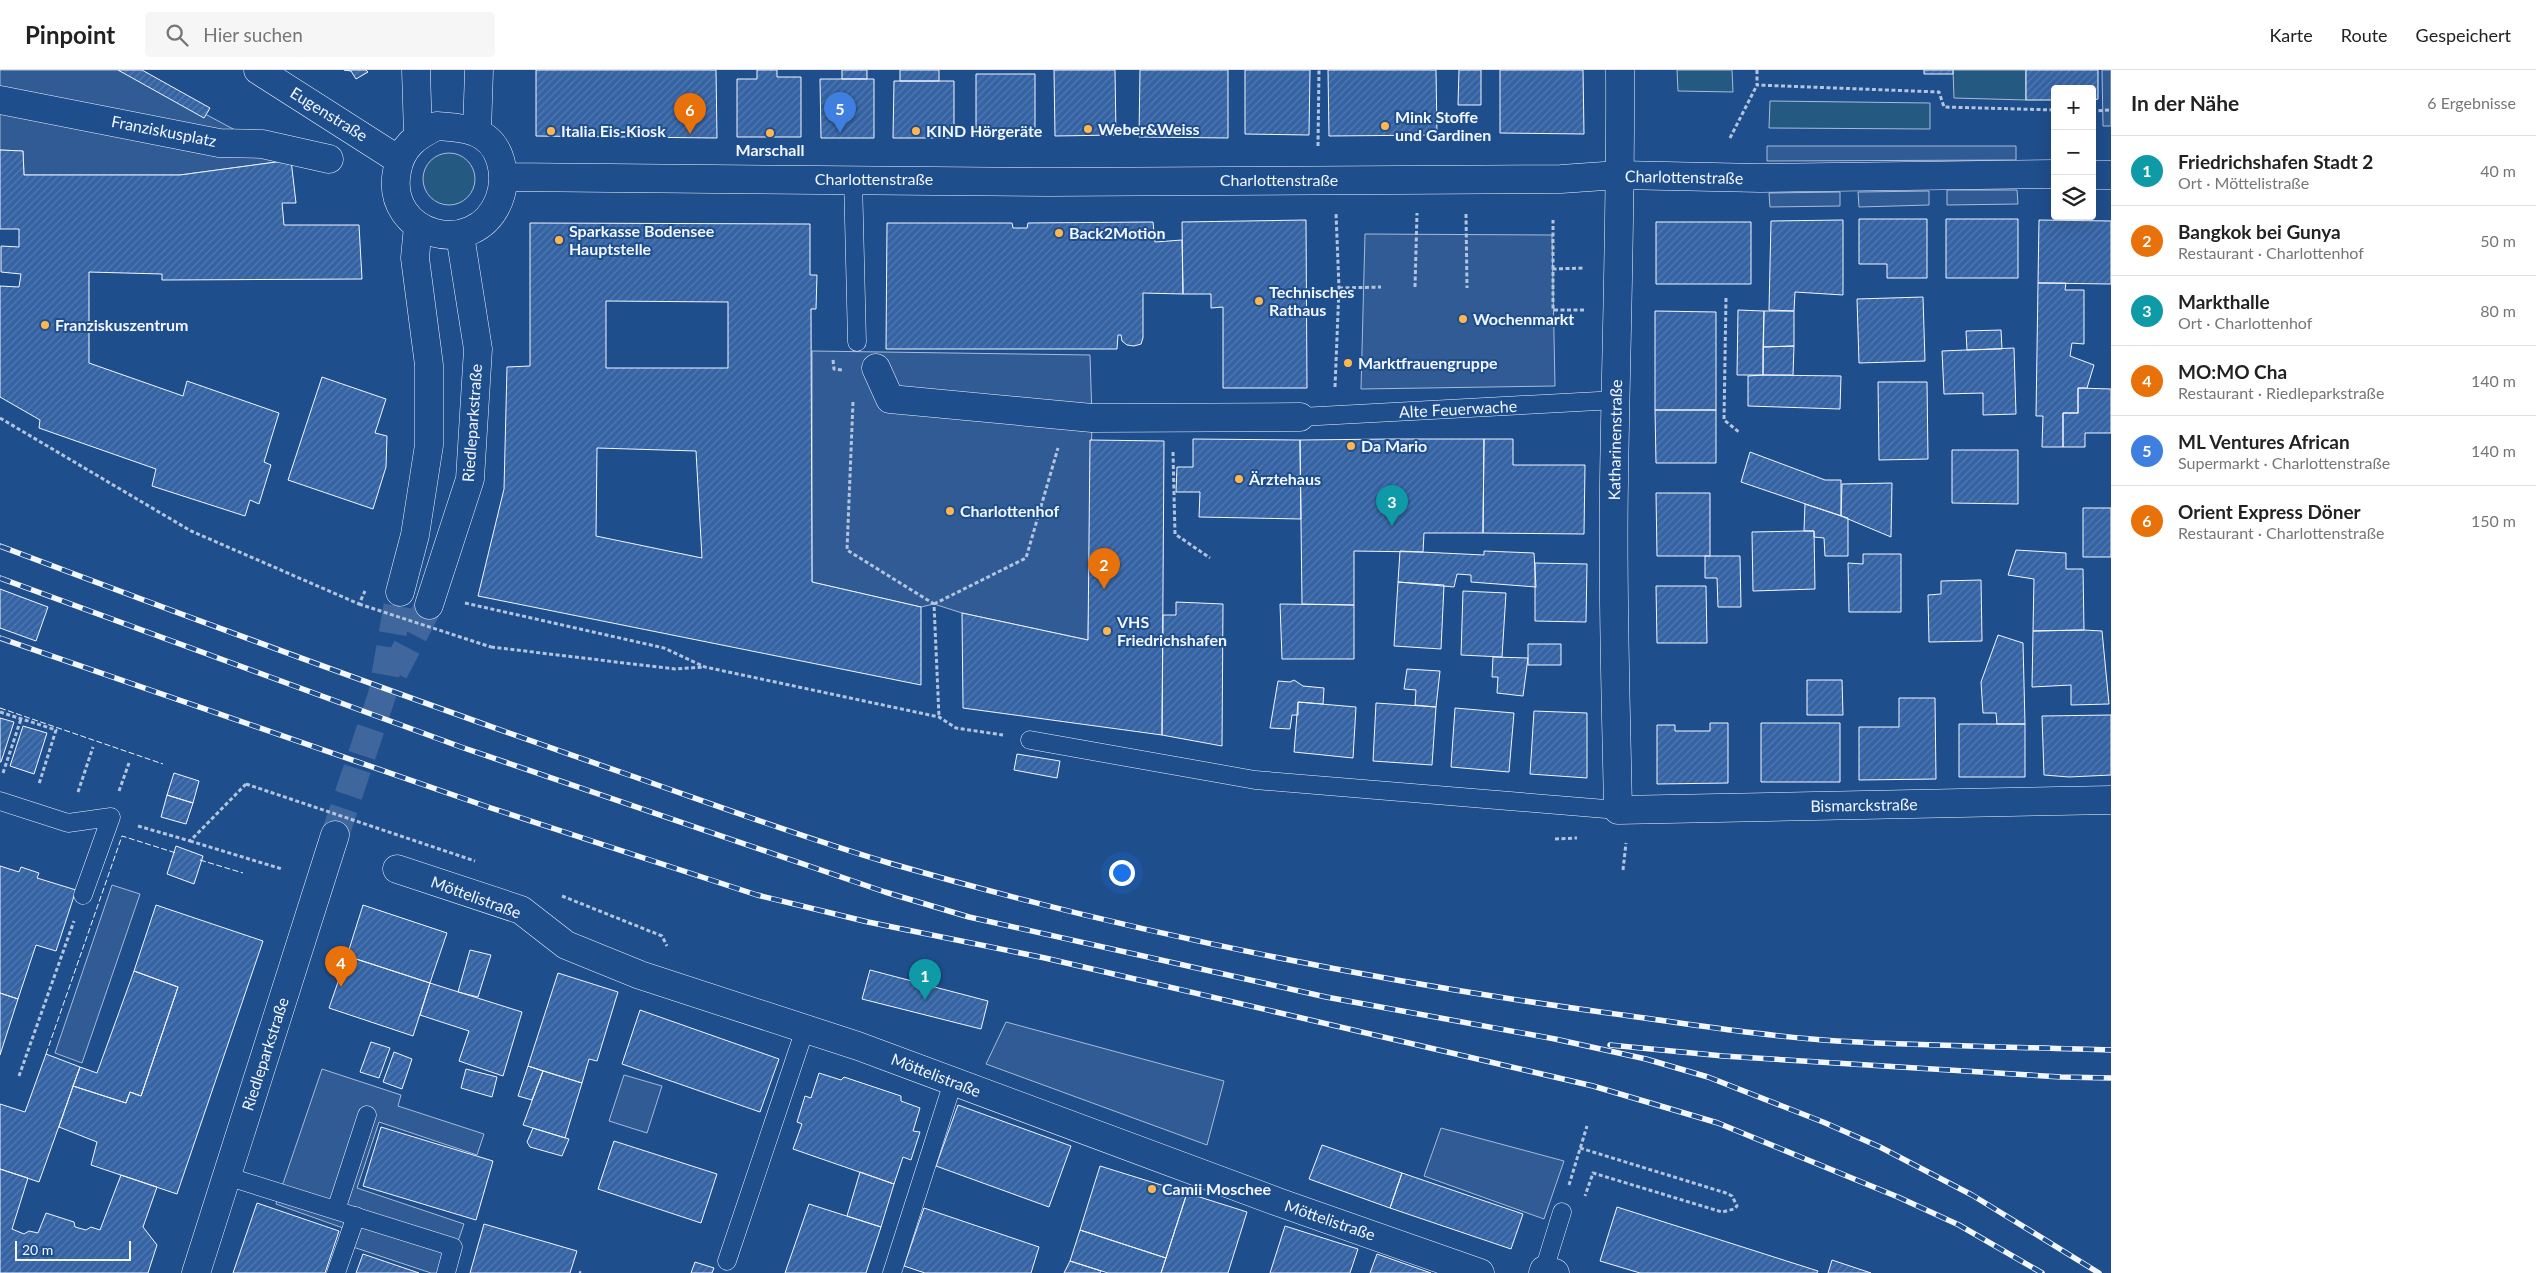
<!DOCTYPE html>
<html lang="de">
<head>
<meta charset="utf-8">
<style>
	body { margin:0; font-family:Lato,sans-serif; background:#f6f6f6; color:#222 }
	.controls { position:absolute; right:15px; top:15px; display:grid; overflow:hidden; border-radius:5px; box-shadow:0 5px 20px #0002 }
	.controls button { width:45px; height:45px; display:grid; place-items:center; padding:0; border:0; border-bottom:1px solid #e0e0e0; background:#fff; color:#222; font:25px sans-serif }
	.scale { position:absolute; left:15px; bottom:12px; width:116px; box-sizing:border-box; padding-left:5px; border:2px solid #f2f6ff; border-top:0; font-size:14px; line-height:18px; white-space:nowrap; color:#f2f6ff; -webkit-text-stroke:4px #1f4e8c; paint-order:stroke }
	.you { position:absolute; left:1121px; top:802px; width:18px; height:18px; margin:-12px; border:4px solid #fff; border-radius:50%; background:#1a73e8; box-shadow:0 0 0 8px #1a73e833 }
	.badge { display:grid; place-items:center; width:32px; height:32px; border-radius:50%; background:#856535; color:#fff; font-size:16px; font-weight:700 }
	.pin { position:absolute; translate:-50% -41px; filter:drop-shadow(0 1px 2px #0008) }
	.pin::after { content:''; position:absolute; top:26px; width:18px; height:15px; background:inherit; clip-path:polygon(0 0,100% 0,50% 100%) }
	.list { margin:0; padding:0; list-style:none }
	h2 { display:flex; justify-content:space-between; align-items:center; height:65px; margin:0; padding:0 20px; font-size:21px }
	h2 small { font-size:16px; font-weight:400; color:#767676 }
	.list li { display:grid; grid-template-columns:32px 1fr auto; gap:15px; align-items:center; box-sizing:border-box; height:70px; padding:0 20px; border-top:1px solid #e0e0e0 }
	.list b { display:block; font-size:19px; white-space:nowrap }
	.list p { margin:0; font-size:16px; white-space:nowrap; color:#767676 }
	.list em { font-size:16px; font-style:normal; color:#767676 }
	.icon { flex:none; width:28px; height:28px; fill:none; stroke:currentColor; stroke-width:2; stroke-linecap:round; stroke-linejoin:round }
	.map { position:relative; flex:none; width:2111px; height:1203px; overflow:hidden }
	header { display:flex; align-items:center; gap:30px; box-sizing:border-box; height:70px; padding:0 25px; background:#fff; border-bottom:1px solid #e0e0e0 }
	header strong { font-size:24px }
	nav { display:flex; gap:28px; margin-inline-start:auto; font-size:18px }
	.search { width:350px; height:45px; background:#f6f6f6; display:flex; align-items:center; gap:12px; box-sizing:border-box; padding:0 18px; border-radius:5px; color:#767676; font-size:19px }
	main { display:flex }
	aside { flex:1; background:#fff }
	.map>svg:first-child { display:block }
</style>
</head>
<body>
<header>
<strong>Pinpoint</strong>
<div class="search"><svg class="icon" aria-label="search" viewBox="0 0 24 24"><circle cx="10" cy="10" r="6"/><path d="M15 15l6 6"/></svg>Hier suchen</div>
<nav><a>Karte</a><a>Route</a><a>Gespeichert</a></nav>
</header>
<main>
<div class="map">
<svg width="2111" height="1203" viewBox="0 0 2111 1203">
	<defs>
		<pattern id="building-hatch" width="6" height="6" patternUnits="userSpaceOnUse" patternTransform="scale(1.25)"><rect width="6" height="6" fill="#3563a3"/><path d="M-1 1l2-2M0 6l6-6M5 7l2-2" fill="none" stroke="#537ab1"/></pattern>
	</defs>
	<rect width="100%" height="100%" fill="#1f4e8c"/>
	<path fill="#245a82" stroke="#a8bbd7" d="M1677,0H1732L1733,22L1678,21Z
		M1953,0H2026V30L1954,28Z
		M1770,31L1930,33V59L1769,58Z
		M423 109a26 26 0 1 1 52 0a26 26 0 1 1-52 0Z"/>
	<path fill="#305b95" stroke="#a8bbd7" d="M0,0H123L291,90L180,105H24L23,81L0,80Z
		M2102,0H2111V56H2103Z
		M1767,76H2016V90L1767,91Z
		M1947,120H2017L2018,134L1947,135Z
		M1929,121V135L1859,137L1858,122Z
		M1840,122V136L1770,137L1769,123Z
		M1365,164L1552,165L1555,316L1361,319Z
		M812,281L1090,285L1092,348L1088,570L962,543L934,534L921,537L812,512Z
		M112,815L140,824L82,993L55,983Z
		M1006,952L1224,1011L1207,1075L986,994Z
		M322,999L401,1025L398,1036L484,1064L477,1085L379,1052L357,1118L464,1154L447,1203H431L353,1177L343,1158L276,1134Z
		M624,1005L662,1016L647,1063L609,1051Z
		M1441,1058L1564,1091L1544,1149L1424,1106Z"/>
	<path fill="url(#building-hatch)" stroke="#f2f6ff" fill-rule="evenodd" d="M118,0H142L210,38L204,48Z
		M344,0H366L368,2L356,9L351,1Z
		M536,0H716L717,68L536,66Z
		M757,0H777V7H801V67H737V9H757Z
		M842,0H867V9H842Z
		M900,0H939V11H900Z
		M1054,0H1115L1116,65L1055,66Z
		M1140,0H1228V68L1139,67Z
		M1245,0H1310L1309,65L1245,64Z
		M1328,0H1436L1437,65L1329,66Z
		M1459,0H1481V35H1458Z
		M1500,0H1583L1584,64L1500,63Z
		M1924,0H1953V4H1924Z
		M2026,0H2098V29L2092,30V19H2055V30H2026Z
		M976,4H1035V66L976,65Z
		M820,9H874V68H821Z
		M894,11H954V68H893Z
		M0,80L23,81L24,105H180L291,90L296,133H282L284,155H359L362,209L162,210V204L89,202V293L183,326L187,311L279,343L264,392L271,395L259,434L250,430L245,446L152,416L156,399L39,358L40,350L0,327V216L19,217L21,204L1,202V176L19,177V159H0Z
		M1859,149H1927V208H1887V194H1859Z
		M1946,149H2018V208H1946Z
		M1306,150L1307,318H1223V237L1211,238V224H1183L1182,152Z
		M1843,150V225L1795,222L1794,241L1769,240L1771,151Z
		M2039,150L2111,151V214L2038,213Z
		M1153,152L1155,172L1182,170L1183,224L1143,223V268L1141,274L1134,276L1127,275L1122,271L1121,265H1118L1117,279H886L887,153H1012L1013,158H1027L1028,153Z
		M1656,152H1751V214H1656Z
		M530,153L810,154V205H817L816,239H811L812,512L921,537V615L478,526L504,419L507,297L530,296ZM606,231L728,232V298H606ZM597,378L696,381L702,488L596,466Z
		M2038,213H2066L2065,220H2084V274L2072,273L2070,286L2094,295L2087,318H2078V343H2063V377H2042L2043,346H2036Z
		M1923,227L1925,291L1859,293L1857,229Z
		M1738,240L1764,241L1763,305H1737Z
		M1655,241L1716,242V340H1655Z
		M1764,241H1794V276L1763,277Z
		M2001,260L2002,279L1967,280L1966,261Z
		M1794,276L1793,305H1763V277Z
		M2014,278L2016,344L1983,345V323L1944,324L1942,281Z
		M1763,305L1841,306L1840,339L1748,336V306Z
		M322,307L386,329L375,363L387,366L386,397L373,439L288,410Z
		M1878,312H1927L1928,389L1879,390Z
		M2078,318L2111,319V363H2085V377H2063V343H2078Z
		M1655,340H1716V393H1656Z
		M1193,369L1300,370L1301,449L1199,447L1200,422H1176L1177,397H1193Z
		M1392,369H1484L1483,463H1424L1423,482L1354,481V535L1302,534L1300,370Z
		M1484,369H1513V395H1585L1584,464L1483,463Z
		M1090,370L1164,371L1162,665L963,638L962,543L1088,570Z
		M1952,380H2018V434L1952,433Z
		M1750,382L1825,410H1841V446L1741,412Z
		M1892,413L1891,467L1841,446L1842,414Z
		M1656,423H1710V486H1657Z
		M1805,434L1848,448V486H1825L1824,468L1814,467V461H1804Z
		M2083,438H2111V487H2083Z
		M1804,461H1814L1815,519L1753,521L1752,462Z
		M2016,480L2066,483V499H2083L2084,560L2033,561L2034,509L2008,505Z
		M1400,481L1484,485V481L1534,483L1536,517L1471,512V505L1457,504L1454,517L1398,512Z
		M1863,484H1901V542H1849L1848,493L1863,494Z
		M1705,486H1740L1741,537H1718L1717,508H1705Z
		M1535,493L1587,494L1586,552L1535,551Z
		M1981,510L1982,571L1929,572L1928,525L1941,524V511Z
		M1398,512L1444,515L1441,579L1394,576Z
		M1656,516H1706L1707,573H1657Z
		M0,519L48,537L36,571L0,558Z
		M1463,521L1506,523L1502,587L1461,585Z
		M1176,532L1223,534L1222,676L1162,665L1163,545H1176Z
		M1280,534L1354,535V589H1282Z
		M2084,560L2102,561L2109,634L2071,635V615L2032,617L2033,561Z
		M1998,565L2023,573L2025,654H1997L1996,643H1983L1981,612Z
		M1528,574H1561V595H1528Z
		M1493,587L1528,588L1523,626L1497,623L1498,607H1492Z
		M1407,599L1440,601L1436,637L1415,635L1416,620L1404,619Z
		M1294,610L1303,616L1324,618L1323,634L1298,632V645H1292L1290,659L1270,658L1278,611L1290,612Z
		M1807,610H1842L1843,645H1807Z
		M1899,628H1935L1936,709L1859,710V657H1899Z
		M1298,632L1356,637L1353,688L1294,682Z
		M1376,633L1436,637L1432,695L1373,691Z
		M1455,638L1514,643L1509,702L1451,697Z
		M1534,641L1587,643V708L1530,704Z
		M2111,645V705L2069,707L2044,705L2042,646Z
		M0,648L14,652L1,692H0Z
		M1710,653H1728V713L1657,714V655H1675V661H1710Z
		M1761,653H1840V712H1761Z
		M1959,654H2025V707H1959Z
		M23,656L47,663L34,704L10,696Z
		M1017,684L1060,691L1057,708L1014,700Z
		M174,703L199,711L193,733L167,725Z
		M167,725L193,733L186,754L161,747Z
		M176,776L203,786L194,814L167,804Z
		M0,796L19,802L21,797L39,803L37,808L76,820L56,881L36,875L18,929L0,923Z
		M156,835L263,871L177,1124L91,1095L97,1072L59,1057L73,1016L126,1033L130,1022L141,1026L178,917L134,901Z
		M363,835L447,863L430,913L347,886Z
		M470,880L491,885L478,927L458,922Z
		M347,886L430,913L413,966L329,938Z
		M870,900L988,931L981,959L862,929Z
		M134,901L178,917L141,1026L130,1022L126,1033L73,1016L80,997L97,1003Z
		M558,903L618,922L597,991L589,989L582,1013L528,996Z
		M430,913L522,942L503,1006L459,991L469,961L420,945Z
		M0,923L18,929L0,985Z
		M640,940L779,989L760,1042L622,994Z
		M371,972L390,978L379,1008L360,1002Z
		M394,982L412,989L402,1019L383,1012Z
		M46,984L80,997L39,1112L0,1099V1034L25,1042Z
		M528,996L543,1001L532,1030L518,1026Z
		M466,999L497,1007L492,1027L461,1018Z
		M543,1001L582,1013L565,1068L523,1055Z
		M819,1003L841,1010L844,1007L901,1026V1031L920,1038L913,1061L920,1062L911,1090L903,1087L894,1114L793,1079L802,1054L797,1052L805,1026L811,1028Z
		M958,1035L1071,1076L1049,1137L936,1096Z
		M381,1057L493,1091L476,1150L363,1116Z
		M533,1058L569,1069L562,1086L530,1077L527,1072Z
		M614,1071L717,1104L701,1153L598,1119Z
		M1322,1075L1402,1103L1390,1138L1309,1109Z
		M1100,1096L1187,1123L1166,1188L1080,1160Z
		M0,1099L28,1108L12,1159L24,1164L29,1161L38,1163L46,1143L74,1152L75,1157L86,1160L91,1157L100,1160L121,1105L157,1117L143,1157L157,1175L148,1203H0Z
		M860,1102L894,1114L881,1157L847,1146Z
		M1402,1103L1523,1144L1511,1179L1390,1138Z
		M1187,1123L1247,1142L1228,1203H1161Z
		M257,1133L339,1161L325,1203H233Z
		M809,1134L881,1157L866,1203H785Z
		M1617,1137L1818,1201L1817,1203H1640L1600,1191Z
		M924,1138L1039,1177L1031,1203H925L904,1196Z
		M484,1154L577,1181L570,1203H470Z
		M1285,1156L1358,1179L1350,1203H1270Z
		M1080,1160L1166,1188L1161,1203H1108L1070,1191Z
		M363,1184L419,1203H356Z
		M1377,1184L1431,1203H1370Z
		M1832,1190L1871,1203H1828Z
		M1070,1191L1101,1201L1100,1203H1064Z
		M695,1192L714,1198L712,1203H691Z"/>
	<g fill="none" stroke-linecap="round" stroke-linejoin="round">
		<path stroke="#3f679d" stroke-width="28" stroke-dasharray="28 14" stroke-linecap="butt" d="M394,602L429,535
			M335,765L382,625L400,522"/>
		<defs>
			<path id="lane" d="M853,108L857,272
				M1300,347L1617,330
				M1030,670L1255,710L1618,740
				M0,731L68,753L111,747L83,825
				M226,1106L453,1177L446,1203
				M336,1140L367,1045
				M727,1191L805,959
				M1544,1200L1562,1142
				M336,1203L356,1146
				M892,1203L953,1012"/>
			<path id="street" d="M1620,0C1621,137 1616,274 1614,412C1612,521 1616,631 1618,740L2111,730
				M0,30L219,73L262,74L329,89
				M876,298L890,329L1092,348L1300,347
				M397,799L521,840L566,875L640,905L858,976L1278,1132L1480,1203
				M1543,1203L1544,1200L1555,1203"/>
			<path id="secondary" d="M258,0L399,90
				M416,0L418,65
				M437,56C450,57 463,57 475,62C502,72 508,106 499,130C475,191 384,166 397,101C401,77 416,66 437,56Z
				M477,62L479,0
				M2092,105H2111
				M503,107L1048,112L1561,109L1619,105L1760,108L2055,104
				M400,522L415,465L429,375V295L415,188L418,156
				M429,535L470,409L478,279L460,165
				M196,1203L335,765"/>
		</defs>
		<use href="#lane" stroke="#f2f6ff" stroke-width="19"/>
		<use href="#street" stroke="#f2f6ff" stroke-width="29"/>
		<use href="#secondary" stroke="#f2f6ff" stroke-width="29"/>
		<path stroke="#b3c4dc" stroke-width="3" stroke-dasharray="4 2.5" stroke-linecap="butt" d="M1757,0V15L1939,22L1944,37L2055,40
			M2092,41L2111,40
			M2053,67L2054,40
			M1730,68L1757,15
			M1318,76L1319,0
			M1466,144L1467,218
			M1553,199V150
			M1415,217L1417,143
			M1339,218L1381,217
			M1726,228L1724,350L1739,362
			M1584,240H1553V199L1585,198
			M833,290L834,299L842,300
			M1335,317L1339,218L1336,143
			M853,332L847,480L934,534L939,647
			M0,348L191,461L359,534L365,521
			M1173,382L1175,464L1210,488
			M465,533L664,578L705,597L939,647L956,658L1003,665
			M934,534L1026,488L1058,378
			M491,577L675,599L704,597
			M0,642L56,660L39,714
			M3,703L21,649
			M119,721L129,693
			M78,722L93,677
			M138,756L190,771L246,714
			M1555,769L1577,768
			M190,771L282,799
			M1623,800L1626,773
			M562,826L662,866L667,876
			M19,1006L74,851
			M1580,1078L1726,1123L1732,1126L1737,1136L1734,1139L1722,1142L1593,1103L1585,1126
			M1569,1115L1587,1056
			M579,1202L581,1203"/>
		<use href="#lane" stroke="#1f4e8c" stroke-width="18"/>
		<use href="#street" stroke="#1f4e8c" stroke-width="28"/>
		<use href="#secondary" stroke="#1f4e8c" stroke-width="28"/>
		<defs>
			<path id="rail" d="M0,476C209,555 418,632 629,705C715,735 801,767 889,793C1124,861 1366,910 1608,943C1684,953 1760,966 1837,971C1928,976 2020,977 2111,980
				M0,508L461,677L885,822L969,847L1326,927L1555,969L1646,989L1708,1007L1823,1052L1880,1077L1972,1125L2099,1203
				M0,568L488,737L757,825L868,852L1045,888L1593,1016L1718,1053L1898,1127L1959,1155L2042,1203
				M1610,975L1723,986L2061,1007L2111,1008"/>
		</defs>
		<use href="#rail" stroke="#f2f6ff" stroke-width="5.5"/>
		<use href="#rail" stroke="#1f4e8c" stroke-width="4" stroke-dasharray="11" stroke-linecap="butt"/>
		<path stroke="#b3c4dc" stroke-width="3" stroke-dasharray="4 2.5" stroke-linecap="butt" d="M359,534L491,577
			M246,714L475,791"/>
		<path stroke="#f2f6ff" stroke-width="1" stroke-dasharray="6 2.5" stroke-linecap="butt" d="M0,638L163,694
			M200,790L243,803
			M46,984L122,766L176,783"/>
	</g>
	<g fill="#ffb74d" stroke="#1f4e8c" stroke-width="2">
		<circle cx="1385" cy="56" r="5"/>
		<circle cx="1088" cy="59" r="5"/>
		<circle cx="551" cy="61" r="5"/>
		<circle cx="916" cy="61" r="5"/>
		<circle cx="770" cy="63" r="5"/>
		<circle cx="1059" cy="163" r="5"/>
		<circle cx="559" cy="170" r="5"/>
		<circle cx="1259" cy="231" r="5"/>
		<circle cx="1463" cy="249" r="5"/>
		<circle cx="45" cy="255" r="5"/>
		<circle cx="1348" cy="293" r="5"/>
		<circle cx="1351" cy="376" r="5"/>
		<circle cx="1239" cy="409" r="5"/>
		<circle cx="950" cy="441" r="5"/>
		<circle cx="1107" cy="561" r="5"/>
		<circle cx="1152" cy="1119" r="5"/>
	</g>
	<g text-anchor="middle" stroke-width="4" stroke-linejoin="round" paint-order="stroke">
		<g font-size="16" fill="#f2f6ff" stroke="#1f4e8c">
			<text transform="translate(329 44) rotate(32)" y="6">Eugenstraße</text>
			<text transform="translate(164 61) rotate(11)" y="6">Franziskusplatz</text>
			<text transform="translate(1684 107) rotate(1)" y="6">Charlottenstraße</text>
			<text x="874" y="115">Charlottenstraße</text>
			<text x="1279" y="116">Charlottenstraße</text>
			<text transform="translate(1458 339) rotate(-3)" y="6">Alte Feuerwache</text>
			<text transform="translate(472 353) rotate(-86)" y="6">Riedleparkstraße</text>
			<text transform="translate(1615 370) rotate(-89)" y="6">Katharinenstraße</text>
			<text transform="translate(1864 735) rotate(-1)" y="6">Bismarckstraße</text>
			<text transform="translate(476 827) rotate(20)" y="6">Möttelistraße</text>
			<text transform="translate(265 984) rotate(-72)" y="6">Riedleparkstraße</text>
			<text transform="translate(936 1005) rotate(21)" y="6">Möttelistraße</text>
			<text transform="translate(1330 1150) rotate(19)" y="6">Möttelistraße</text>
		</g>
		<g font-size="16" font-weight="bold" fill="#f2f6ff" stroke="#1f4e8c" text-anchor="start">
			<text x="1395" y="53">Mink Stoffe<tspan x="1395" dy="18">und Gardinen</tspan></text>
			<text x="1098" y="65">Weber&amp;Weiss</text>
			<text x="561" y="67">Italia Eis-Kiosk</text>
			<text x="926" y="67">KIND Hörgeräte</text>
			<text x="770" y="86" text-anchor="middle">Marschall</text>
			<text x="569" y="167">Sparkasse Bodensee<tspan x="569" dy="18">Hauptstelle</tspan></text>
			<text x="1069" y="169">Back2Motion</text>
			<text x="1269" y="228">Technisches<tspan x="1269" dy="18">Rathaus</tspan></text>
			<text x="1473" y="255">Wochenmarkt</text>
			<text x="55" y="261">Franziskuszentrum</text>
			<text x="1358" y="299">Marktfrauengruppe</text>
			<text x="1361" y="382">Da Mario</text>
			<text x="1249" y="415">Ärztehaus</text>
			<text x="960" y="447">Charlottenhof</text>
			<text x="1117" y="558">VHS<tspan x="1117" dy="18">Friedrichshafen</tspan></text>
			<text x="1162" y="1125">Camii Moschee</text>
		</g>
	</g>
</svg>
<div class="controls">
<button>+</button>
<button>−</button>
<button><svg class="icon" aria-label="layers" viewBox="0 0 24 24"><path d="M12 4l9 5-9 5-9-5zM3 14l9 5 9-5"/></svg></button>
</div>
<div class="scale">20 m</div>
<div class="you"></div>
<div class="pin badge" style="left:925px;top:930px;background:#0f9aa8">1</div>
<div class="pin badge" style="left:1104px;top:519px;background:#e8710a">2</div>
<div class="pin badge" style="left:1392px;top:456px;background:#0f9aa8">3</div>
<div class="pin badge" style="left:341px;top:917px;background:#e8710a">4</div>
<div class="pin badge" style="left:840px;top:63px;background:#3f7fe0">5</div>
<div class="pin badge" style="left:690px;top:64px;background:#e8710a">6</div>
</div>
<aside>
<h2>In der Nähe<small>6 Ergebnisse</small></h2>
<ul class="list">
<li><span class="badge" style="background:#0f9aa8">1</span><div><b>Friedrichshafen Stadt 2</b><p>Ort · Möttelistraße</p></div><em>40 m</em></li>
<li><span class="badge" style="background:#e8710a">2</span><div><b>Bangkok bei Gunya</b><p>Restaurant · Charlottenhof</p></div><em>50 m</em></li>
<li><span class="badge" style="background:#0f9aa8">3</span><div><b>Markthalle</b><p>Ort · Charlottenhof</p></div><em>80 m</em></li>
<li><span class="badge" style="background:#e8710a">4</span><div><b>MO:MO Cha</b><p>Restaurant · Riedleparkstraße</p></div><em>140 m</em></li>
<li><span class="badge" style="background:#3f7fe0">5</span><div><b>ML Ventures African</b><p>Supermarkt · Charlottenstraße</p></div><em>140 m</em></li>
<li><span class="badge" style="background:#e8710a">6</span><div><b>Orient Express Döner</b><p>Restaurant · Charlottenstraße</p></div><em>150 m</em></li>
</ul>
</aside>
</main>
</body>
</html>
